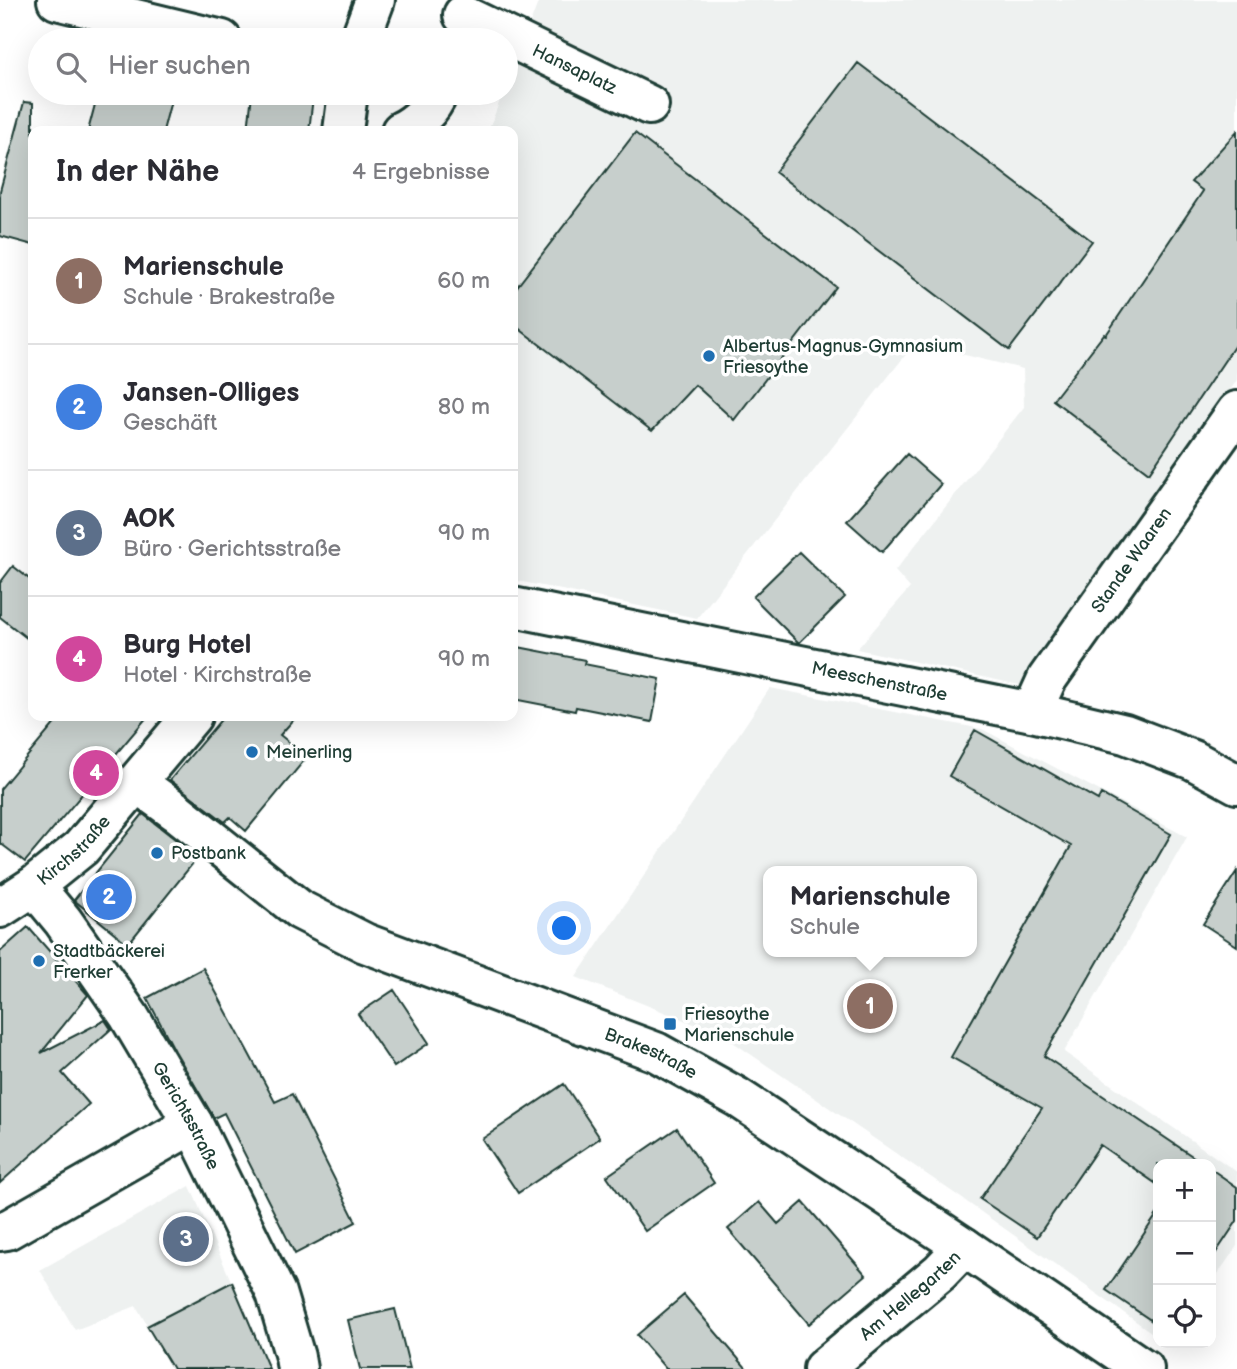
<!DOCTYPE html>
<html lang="de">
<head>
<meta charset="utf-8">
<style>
	body { margin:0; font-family:"Balsamiq Sans",sans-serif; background:#f7f7f7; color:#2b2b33 }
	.controls { position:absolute; right:21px; bottom:21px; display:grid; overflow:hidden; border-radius:14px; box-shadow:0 7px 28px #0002 }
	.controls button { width:63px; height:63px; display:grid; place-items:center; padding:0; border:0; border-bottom:2px solid #e1e1e2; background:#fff; color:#2b2b33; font:35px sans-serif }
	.you { position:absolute; left:565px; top:929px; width:24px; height:24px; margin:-18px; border:5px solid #fff; border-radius:50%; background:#1a73e8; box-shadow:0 0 0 10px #1a73e833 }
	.badge { display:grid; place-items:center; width:46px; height:46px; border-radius:50%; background:#1f6fb2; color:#fff; font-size:23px; font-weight:700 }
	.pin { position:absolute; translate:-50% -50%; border:4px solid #fff; box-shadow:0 2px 7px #0006 }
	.popup { position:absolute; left:763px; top:866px; width:214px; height:91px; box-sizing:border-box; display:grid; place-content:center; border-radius:14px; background:#fff; filter:drop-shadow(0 2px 5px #0005); font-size:23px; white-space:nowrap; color:#7c7c81 }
	.popup b { font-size:26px; color:#2b2b33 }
	.popup::after { content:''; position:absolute; left:50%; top:100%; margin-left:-14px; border:14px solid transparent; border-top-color:#fff }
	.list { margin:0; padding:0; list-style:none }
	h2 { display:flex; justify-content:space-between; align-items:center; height:91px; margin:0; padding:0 28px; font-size:30px }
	h2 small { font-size:23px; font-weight:400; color:#7c7c81 }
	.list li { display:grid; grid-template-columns:46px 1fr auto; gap:21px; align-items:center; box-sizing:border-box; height:126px; padding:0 28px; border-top:2px solid #e1e1e2 }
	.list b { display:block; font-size:26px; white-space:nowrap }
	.list p { margin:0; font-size:23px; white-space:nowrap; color:#7c7c81 }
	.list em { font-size:23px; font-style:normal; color:#7c7c81 }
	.icon { flex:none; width:38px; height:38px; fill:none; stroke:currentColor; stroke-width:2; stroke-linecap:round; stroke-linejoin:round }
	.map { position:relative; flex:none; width:1237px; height:1369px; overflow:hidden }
	.search { position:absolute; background:#fff; box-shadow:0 7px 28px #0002; left:28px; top:28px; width:490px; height:77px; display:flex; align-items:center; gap:18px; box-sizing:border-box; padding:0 24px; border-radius:38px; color:#7c7c81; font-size:26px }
	.panel { position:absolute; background:#fff; box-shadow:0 7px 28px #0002; left:28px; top:126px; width:490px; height:595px; border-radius:14px }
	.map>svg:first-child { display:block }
</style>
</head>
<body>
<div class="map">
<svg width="1237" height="1369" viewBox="0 0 1237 1369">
	<rect width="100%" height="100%" fill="#fff"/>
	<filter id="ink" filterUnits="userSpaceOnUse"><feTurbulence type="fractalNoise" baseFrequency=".0143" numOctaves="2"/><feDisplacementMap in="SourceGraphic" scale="14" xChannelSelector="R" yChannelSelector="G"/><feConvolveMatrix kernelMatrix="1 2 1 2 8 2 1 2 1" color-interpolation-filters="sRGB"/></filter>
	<g filter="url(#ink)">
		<path fill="#eef1f0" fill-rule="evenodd" d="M539,0H1237V380L1028,687L857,649L910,588L895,571L1024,407L1023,369L915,343L697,618L513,580V131H488L503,93H506V86Z
			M770,688L982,729L1187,837L1064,1052L1237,1172V1246L1211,1284V1164H1158V1337L957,1195L724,1036L576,977ZM768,871H972V952H768Z
			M190,1186L269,1369H173L136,1306L75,1330L40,1270Z"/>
		<path fill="#c7cfcc" stroke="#1f3d34" stroke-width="2" d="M858,63L1092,241L1009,350L775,172Z
			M98,93H173L163,131H88Z
			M252,93H271L313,97L309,131H248Z
			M24,102L33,103V245L0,236V191Z
			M1237,131V342L1149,473L1053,400L1104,334L1106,335L1203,191L1191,182Z
			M635,133L836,287L734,420L695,385L652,431L513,324V292Z
			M907,454L941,484L882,552L847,521Z
			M799,552L845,597L799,643L753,597Z
			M13,566L33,582V643L0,617V583Z
			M513,646L585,660L584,664L660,679L652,722L576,707L575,711L513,699Z
			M61,716H148L25,862L0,843V789Z
			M224,716H297L280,735L307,757L246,831L230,817L225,822L170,780Z
			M975,730L1098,800L1101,794L1171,834L1044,1056L1204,1164H1158V1185L1100,1145L1037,1237L980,1199L1042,1108L951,1057L1071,846L949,776Z
			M143,814L198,857L128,944L74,900Z
			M1237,871V946L1203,924Z
			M28,927L88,995L41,1053L105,1020L111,1029L62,1073L89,1104L0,1183V952Z
			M203,968L275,1102L292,1094L356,1222L295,1254L224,1113L214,1118L175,1051L147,998Z
			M394,990L429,1043L394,1067L358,1014Z
			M564,1084L600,1138L518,1193L482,1139Z
			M677,1128L714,1183L645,1231L607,1176Z
			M1211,1169L1237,1187V1221L1211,1260Z
			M759,1202L778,1224L803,1202L866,1275L809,1324L728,1229Z
			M1158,1213V1325L1106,1290Z
			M232,1282L269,1369H173L147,1326Z
			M684,1295L747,1369H666L637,1335Z
			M395,1309L410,1369H360L348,1320Z"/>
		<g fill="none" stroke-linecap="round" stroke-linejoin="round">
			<defs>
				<g id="minor">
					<path d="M57,0L222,40"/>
					<path id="s1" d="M463,15L649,105"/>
					<path d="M360,40L375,0"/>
					<path d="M343,131L348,93"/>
					<path d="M401,131C416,124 432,109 438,93"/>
					<path id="s2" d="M513,607L1032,712L1125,734L1193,760L1237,784"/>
					<path id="s3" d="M1032,712L1047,679L1237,411"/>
					<path id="s4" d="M137,783L177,812L300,910L365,943L656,1052L737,1097L964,1247L1144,1369"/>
					<path id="s5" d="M34,886L63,921L129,1016L193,1124L276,1293L295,1357L297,1369"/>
					<path id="s6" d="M0,908L34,886L81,848L192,716"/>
					<path d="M0,1231L7,1230L193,1124"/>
					<path id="s7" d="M823,1369L940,1272L964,1247"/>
				</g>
			</defs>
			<use href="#minor" stroke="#1f3d34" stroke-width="44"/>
			<use href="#minor" stroke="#fff" stroke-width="38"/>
		</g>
	</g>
	<g fill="#1f6fb2" stroke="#fff" stroke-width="2.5">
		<circle cx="709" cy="356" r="7"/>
		<circle cx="252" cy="752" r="7"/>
		<circle cx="157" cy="853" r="7"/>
		<circle cx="39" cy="961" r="7"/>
		<rect x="663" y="1017" width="14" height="14" rx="3.5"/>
	</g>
	<g text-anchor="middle" stroke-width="7" stroke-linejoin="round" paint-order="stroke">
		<g font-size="18" fill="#1f3d34" stroke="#fff">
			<text dy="6" stroke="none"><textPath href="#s1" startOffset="124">Hansaplatz</textPath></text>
			<text dy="6" stroke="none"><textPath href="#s3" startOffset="182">Stande Waaren</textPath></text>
			<text dy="6" stroke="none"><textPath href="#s2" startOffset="374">Meeschenstraße</textPath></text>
			<text dy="6" stroke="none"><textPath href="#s6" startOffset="94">Kirchstraße</textPath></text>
			<text dy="6" stroke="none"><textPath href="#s4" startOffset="586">Brakestraße</textPath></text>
			<text dy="6" stroke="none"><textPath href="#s5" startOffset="276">Gerichtsstraße</textPath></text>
			<text dy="6" stroke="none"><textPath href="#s7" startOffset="114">Am Hellegarten</textPath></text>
		</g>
		<g font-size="18" fill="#1f3d34" stroke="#fff" text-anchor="start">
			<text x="723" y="352">Albertus-Magnus-Gymnasium<tspan x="723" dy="21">Friesoythe</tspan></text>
			<text x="266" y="758">Meinerling</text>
			<text x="171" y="859">Postbank</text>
			<text x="53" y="957">Stadtbäckerei<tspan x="53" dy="21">Frerker</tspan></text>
			<text x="684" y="1020">Friesoythe<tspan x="684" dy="21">Marienschule</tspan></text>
		</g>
	</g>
</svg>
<div class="controls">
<button>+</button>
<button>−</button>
<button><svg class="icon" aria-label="locate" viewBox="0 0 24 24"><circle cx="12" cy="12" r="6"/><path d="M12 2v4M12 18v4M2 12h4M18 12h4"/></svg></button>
</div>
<div class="you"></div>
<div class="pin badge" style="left:870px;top:1006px;background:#8d6e63">1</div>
<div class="popup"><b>Marienschule</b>Schule</div>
<div class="pin badge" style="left:109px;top:897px;background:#3f7fe0">2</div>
<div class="pin badge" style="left:186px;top:1239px;background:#5c6f8a">3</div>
<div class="pin badge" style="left:96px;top:773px;background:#d1479c">4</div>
<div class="search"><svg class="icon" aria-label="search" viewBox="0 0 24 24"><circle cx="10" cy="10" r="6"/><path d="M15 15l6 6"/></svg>Hier suchen</div>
<section class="panel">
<h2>In der Nähe<small>4 Ergebnisse</small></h2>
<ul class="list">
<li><span class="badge" style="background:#8d6e63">1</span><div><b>Marienschule</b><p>Schule · Brakestraße</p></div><em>60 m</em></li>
<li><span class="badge" style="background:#3f7fe0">2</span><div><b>Jansen-Olliges</b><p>Geschäft</p></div><em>80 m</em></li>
<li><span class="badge" style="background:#5c6f8a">3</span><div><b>AOK</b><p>Büro · Gerichtsstraße</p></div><em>90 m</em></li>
<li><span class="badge" style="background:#d1479c">4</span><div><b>Burg Hotel</b><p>Hotel · Kirchstraße</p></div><em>90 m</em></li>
</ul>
</section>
</div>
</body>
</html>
